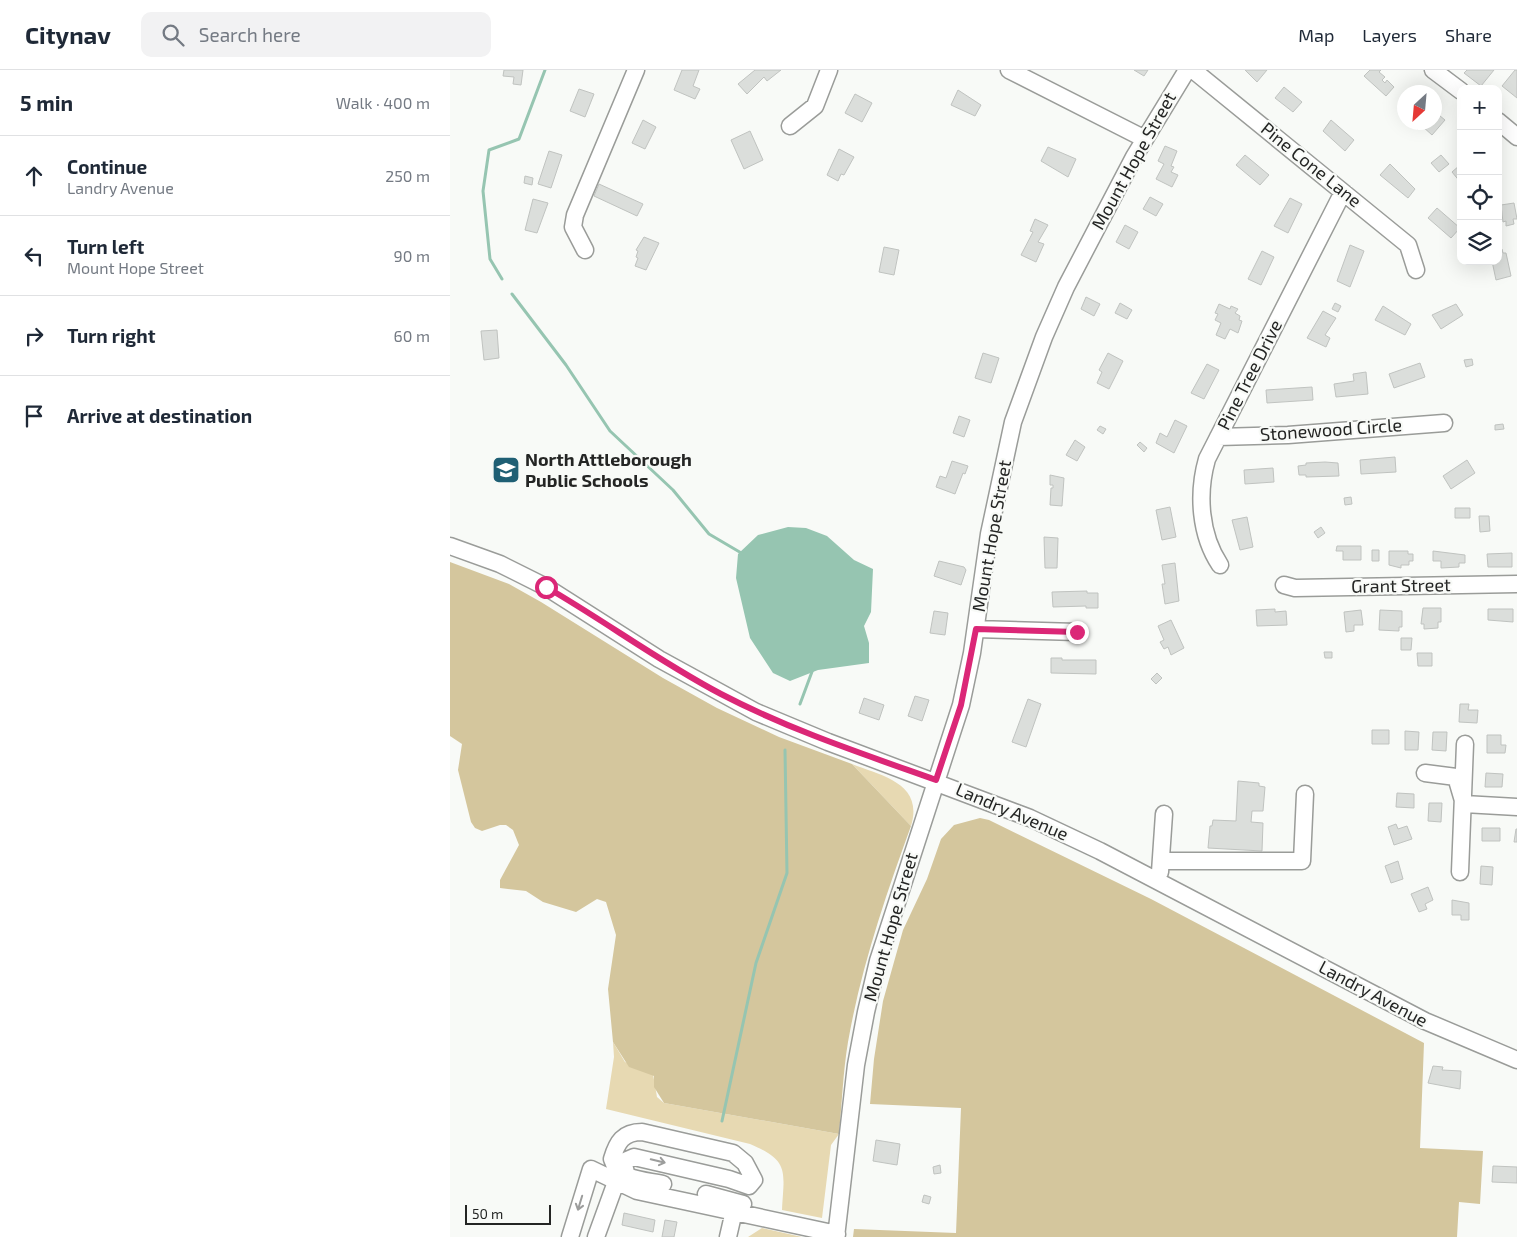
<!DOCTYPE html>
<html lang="en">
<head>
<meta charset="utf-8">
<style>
	body { margin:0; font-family:"Exo 2",sans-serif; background:#f2f2f3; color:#1f2937 }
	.controls { position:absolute; right:15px; top:15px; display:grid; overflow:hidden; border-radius:10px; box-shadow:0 5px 20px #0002 }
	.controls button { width:45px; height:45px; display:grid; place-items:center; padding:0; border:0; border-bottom:1px solid #e0e1e3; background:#fff; color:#1f2937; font:25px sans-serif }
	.compass { position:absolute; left:947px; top:15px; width:45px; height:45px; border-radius:50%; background:#fff; box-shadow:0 5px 20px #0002; rotate:206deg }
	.scale { position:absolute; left:15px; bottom:12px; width:86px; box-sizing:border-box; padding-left:5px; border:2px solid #242524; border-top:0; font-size:14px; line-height:18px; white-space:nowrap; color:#242524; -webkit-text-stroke:4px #f8faf7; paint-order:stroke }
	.stop { position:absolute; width:15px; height:15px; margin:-11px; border:4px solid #db2777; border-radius:50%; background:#fff }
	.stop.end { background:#db2777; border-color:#fff; box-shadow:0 1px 5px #0008 }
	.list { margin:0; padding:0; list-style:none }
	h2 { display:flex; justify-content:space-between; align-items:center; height:65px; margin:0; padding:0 20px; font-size:21px }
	h2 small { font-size:16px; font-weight:400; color:#747a83 }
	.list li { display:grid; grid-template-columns:32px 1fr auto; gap:15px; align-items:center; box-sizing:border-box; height:80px; padding:0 20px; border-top:1px solid #e0e1e3 }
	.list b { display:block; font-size:19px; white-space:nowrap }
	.list p { margin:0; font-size:16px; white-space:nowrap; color:#747a83 }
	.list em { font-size:16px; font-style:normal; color:#747a83 }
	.icon { flex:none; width:28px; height:28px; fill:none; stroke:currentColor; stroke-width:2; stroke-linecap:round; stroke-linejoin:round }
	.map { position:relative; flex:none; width:1067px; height:1167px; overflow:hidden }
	header { display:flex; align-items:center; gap:30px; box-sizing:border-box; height:70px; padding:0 25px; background:#fff; border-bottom:1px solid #e0e1e3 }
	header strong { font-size:24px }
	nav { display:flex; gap:28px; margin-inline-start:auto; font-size:18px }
	.search { width:350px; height:45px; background:#f2f2f3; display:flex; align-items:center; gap:12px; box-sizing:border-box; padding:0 18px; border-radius:10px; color:#747a83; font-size:19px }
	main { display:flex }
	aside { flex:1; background:#fff }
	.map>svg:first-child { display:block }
</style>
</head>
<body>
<header>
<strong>Citynav</strong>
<div class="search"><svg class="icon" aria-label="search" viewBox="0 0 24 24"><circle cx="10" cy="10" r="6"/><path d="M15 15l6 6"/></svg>Search here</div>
<nav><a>Map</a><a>Layers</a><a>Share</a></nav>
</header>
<main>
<aside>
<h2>5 min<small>Walk · 400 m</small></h2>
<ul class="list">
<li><svg class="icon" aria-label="ahead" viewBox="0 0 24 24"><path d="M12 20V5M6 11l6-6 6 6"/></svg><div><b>Continue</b><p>Landry Avenue</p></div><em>250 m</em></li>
<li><svg class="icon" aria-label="left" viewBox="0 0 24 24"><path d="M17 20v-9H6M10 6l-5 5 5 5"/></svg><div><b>Turn left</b><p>Mount Hope Street</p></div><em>90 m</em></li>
<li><svg class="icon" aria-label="right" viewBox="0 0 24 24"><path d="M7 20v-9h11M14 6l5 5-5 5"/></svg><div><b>Turn right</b></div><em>60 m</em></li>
<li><svg class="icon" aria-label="arrive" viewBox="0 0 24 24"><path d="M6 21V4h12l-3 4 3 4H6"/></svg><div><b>Arrive at destination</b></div></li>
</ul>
</aside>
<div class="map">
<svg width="1067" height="1167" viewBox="0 0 1067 1167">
	<rect width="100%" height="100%" fill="#f8faf7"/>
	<path fill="#e7d9b2" d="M402,694C432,706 474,713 461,756Z
		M163,972L175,992L203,1004L207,1027L214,1033L389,1064L381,1075L372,1148L332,1140C334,1101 340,1091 300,1074L156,1039L164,987Z
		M312,1158L352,1167H298Z"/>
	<path fill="#d4c69d" d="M0,492L59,514L91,532L213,608L267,638L329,667L402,694L461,756C435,827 411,898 398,972C393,1002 392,1033 389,1064L214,1033L204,1017V1006L179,997L163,972L158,919L166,865L156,832L147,829L126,842L93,832L76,821L50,818V810L69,775L63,760L56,755H50L32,761L25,758L21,752L8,700L12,674L0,666Z
		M530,748L539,750L701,829L974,973L970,1078L1033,1081L1030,1134L1009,1132L1007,1167H403L404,1159L506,1163L511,1038L420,1034L424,989L433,931L453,860L477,809L491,769L504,755Z"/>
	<path fill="#96c5b1" d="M338,457L356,458L377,466L404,490L423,499L421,542L414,556L419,573V593L368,600L340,611L323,603L300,568L286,508L288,484L308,465Z"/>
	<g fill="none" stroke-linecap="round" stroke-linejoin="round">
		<path stroke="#96c5b1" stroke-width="3" d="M52,209L40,189L33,121L39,80L69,69L95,0
			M62,224L116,295L160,361L223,420L259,464L293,484
			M350,634L363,599
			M272,1051L306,893L337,803L335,680"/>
	</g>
	<path fill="#dbdedb" stroke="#c0c3c0" d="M54,0H73L71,15L63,14L64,7L53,6Z
		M232,0H249L243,16L250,19L245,29L224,20Z
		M305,0H331L317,11L314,7L297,24L288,14Z
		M684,0H698L694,6Z
		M795,0H817L807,12Z
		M920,0H931L929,2L935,7L932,10L935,13L937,10L944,17L936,26L914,6Z
		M1017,0H1044L1031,16L1014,3Z
		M1065,0H1067V28L1052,16Z
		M834,17L852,32L843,42L825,28Z
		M129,19L144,24L135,47L120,41Z
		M508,20L531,35L525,46L501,35Z
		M405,24L422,33L412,52L395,43Z
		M984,41L995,50L982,65L972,56L968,60L963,55L965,52H984Z
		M193,50L206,57L195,79L182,73Z
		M881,50L904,70L895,81L873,61Z
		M300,61L313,90L294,99L281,70Z
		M715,76L727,81L721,96L724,97L721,102L728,105L722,117L706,109L714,94L708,91Z
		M598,77L626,89L618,107L591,91Z
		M389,79L404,87L394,105L391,104L388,111L377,105Z
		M99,81L112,85L101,118L88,114Z
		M795,85L819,105L810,115L786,95Z
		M991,85L999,94L989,102L981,93Z
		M940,94L965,119L958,128L930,105Z
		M1010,95H1011V113L1002,102Z
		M75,106L83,108L82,115L74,113Z
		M149,114L193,134L187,146L144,126Z
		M700,127L713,134L706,146L693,139Z
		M840,128L852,134L838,163L824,156Z
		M83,129L98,133L87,163L75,160Z
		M1064,133L1067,149H1063L1064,154L1056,156V151L1053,152L1051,135Z
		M987,138L1010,158L1001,168L978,148Z
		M585,149L598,155L588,172L594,174L586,192L571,185L583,162L580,161Z
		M675,155L688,162L679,179L666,172Z
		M194,167L209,173L196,200L185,196L188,188L186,187L188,181L186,180Z
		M900,175L914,181L900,217L887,211Z
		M434,177L449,180L444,205L429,202Z
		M1048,179H1052L1053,183H1056L1061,206L1046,210L1042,191H1048Z
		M812,181L824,187L811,215L798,209Z
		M636,227L650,234L644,246L631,239Z
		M670,233L682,240L677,249L665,243Z
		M885,233L891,236L888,242L882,239Z
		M769,234L780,239L781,236L788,239L785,243L790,246L789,250L792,251L788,263L780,259L775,269L766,265L771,253L765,250L768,244L765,243Z
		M1006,234L1013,245L991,259L982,245Z
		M933,236L961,254L955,265L925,250Z
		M873,241L886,248L875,265L880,268L876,277L857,268Z
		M47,260L49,288L34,290L31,261Z
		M533,283L549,288L541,313L525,308Z
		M658,283L673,291L659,319L647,313L652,302L649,300Z
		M1022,289L1023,295L1016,297L1014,290Z
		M970,293L975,307L944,318L939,304Z
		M757,294L769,300L754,329L741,323Z
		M916,302L918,324L886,327L884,314L904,311L903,304Z
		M862,317L863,330L817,333L816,320Z
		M509,346L520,350L514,367L503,363Z
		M725,350L737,356L724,383L706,373L710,363L717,367Z
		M1053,354L1054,359L1045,360V355Z
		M650,356L656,359L653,364L647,360Z
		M625,370L635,377L627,391L616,385Z
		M690,372L697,378L694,382L687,375Z
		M945,387L946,402L911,404L910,390Z
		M1017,390L1025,403L1001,419L993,406Z
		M502,391L518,396L515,404L513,403L505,424L486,417L490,406L496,408Z
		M875,392L888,393L889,406L856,407V405H849L848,396L856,395V393Z
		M823,398L824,412L795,414L794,400Z
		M600,405L614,408L612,436L600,435L601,418H603V415H600Z
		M901,427L902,434L895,435L894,428Z
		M720,437L726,467L712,470L706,440Z
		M1005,438H1020V448H1005Z
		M1029,446H1039L1040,461L1030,462Z
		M797,447L803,477L790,480L782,450Z
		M871,457L875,463L868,468L864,462Z
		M594,467L608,468L607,498H595Z
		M887,476H911V490H893V481H886Z
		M922,480H929V491H922Z
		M939,481H958V484H963V491H959V495H951V498L939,495Z
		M983,481L1015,485V493H1009V497L991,498V491H983Z
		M1062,483V497H1038L1037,484Z
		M489,491L514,497L516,500L511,515L484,506Z
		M725,493L729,531L715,534L712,514H715L712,495Z
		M637,521V523H648V538H636V536L603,537L602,522Z
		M973,538H991V552H988V558L974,559V554H971Z
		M825,539V542L836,541L837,555L807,556L806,540Z
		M1038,539H1063V552L1038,550Z
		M911,540L913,555H904V561L896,562L894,542Z
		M930,540L952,541V557H949V561L929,560Z
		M484,541L498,543L495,565L480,563Z
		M721,550L734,578L721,585L718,577L714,579L710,572L714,570L708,556Z
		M951,568H962L961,580H951Z
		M874,582H882V588H875Z
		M967,583H982V596H968Z
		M601,588H612V590H646V604L601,603Z
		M707,603L712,608L706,614L701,609Z
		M465,626L479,630L472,651L458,646Z
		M414,628L434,635L429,650L409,643Z
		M578,629L591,634L576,677L562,672Z
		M1010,634H1019L1018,640H1028L1027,653L1009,652Z
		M922,660H939V674H922Z
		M955,661L969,662L968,680H955Z
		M983,662H997L996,681L982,680Z
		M1037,665H1051V675H1056L1055,683H1037Z
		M1036,703L1053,704L1052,717H1035Z
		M788,711L809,713V716L815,717L813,741H802L801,752L813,753L812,781L758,778L760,756H762L763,750L786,751Z
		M947,723L964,724V738L946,737Z
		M979,733H992L991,752L978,751Z
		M946,754L948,759L957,756L962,769L944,775L938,757Z
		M1032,758H1050V771H1032Z
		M1066,759H1067V772H1064Z
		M948,791L953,809L941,813L935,796Z
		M1031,796L1043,797L1042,815L1030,814Z
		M978,817L983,830L975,834L977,839L969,842L961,824Z
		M1002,830L1019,833V850H1011V845H1002Z
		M983,996L993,997L992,1000L1011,1001L1010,1019L978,1013Z
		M426,1070L450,1074L447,1095L423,1091Z
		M490,1095L491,1103L484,1104L483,1097Z
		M1043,1096L1067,1097V1113L1042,1112Z
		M474,1125L481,1127L479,1134L472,1132Z
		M174,1143L205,1150L203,1162L172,1155Z
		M215,1150L227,1152L224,1167H212Z"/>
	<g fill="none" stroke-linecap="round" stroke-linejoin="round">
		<defs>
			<path id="minor" d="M559,0L695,69
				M743,0L958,175L966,200
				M983,0L1011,21
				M1048,51L1067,67
				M340,56L365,36L379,0
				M135,180L123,157L125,145L186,0
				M768,367L838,365L994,353
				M0,476L50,494L96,517L209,589L306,642L378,672L580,748L650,781L975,951L1067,990
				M770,495C750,465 747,424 757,389L893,122
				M834,515L845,518L1067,514
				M526,559L627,562
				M975,703L1006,707L1014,734L1067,737
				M711,791H852L855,724
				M710,802L714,744
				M1010,802L1015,674
				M177,1106L174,1095L177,1090L184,1087L279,1109L299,1116L304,1110L295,1093L283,1083L192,1062C173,1062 167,1072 162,1089C168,1110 194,1110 213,1114
				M256,1124L293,1134
				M120,1167L141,1099L187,1121L387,1164
				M146,1167L166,1112
				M278,1167L284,1141
				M386,1167L406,995L416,942L428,891L511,635L522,583L539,464L563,352L594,267L616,217L684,87L737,0"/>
		</defs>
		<use href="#minor" stroke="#9a9c99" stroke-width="19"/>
		<use href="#minor" stroke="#fff" stroke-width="16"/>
	</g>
	<defs><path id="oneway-shaft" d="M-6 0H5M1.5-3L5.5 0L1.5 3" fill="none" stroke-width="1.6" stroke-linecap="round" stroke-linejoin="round" transform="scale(1.25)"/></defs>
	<g stroke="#9c9d9c">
		<use href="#oneway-shaft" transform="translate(208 1091) rotate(14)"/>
		<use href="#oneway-shaft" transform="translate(130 1133) rotate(107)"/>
	</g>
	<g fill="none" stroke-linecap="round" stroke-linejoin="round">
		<path stroke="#db2777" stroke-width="6" d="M96,517C155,551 210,592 271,624C340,660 413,684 486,710L511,635L526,559L627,562"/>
	</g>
	<defs>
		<symbol id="school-square" viewBox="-11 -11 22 22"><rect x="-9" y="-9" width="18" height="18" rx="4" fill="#1f5f74" stroke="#f8faf7"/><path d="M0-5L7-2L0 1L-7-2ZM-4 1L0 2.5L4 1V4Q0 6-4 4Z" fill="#fff"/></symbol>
	</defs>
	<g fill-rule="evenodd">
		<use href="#school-square" x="40" y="384" width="32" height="32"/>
	</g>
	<g text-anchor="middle" stroke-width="4.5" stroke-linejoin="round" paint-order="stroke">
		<g font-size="18" fill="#242524" stroke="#f8faf7">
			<text transform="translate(684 91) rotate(-61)" y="6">Mount Hope Street</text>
			<text transform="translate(861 95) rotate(39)" y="6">Pine Cone Lane</text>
			<text transform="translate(800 305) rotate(-63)" y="6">Pine Tree Drive</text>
			<text transform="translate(881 360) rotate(-4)" y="6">Stonewood Circle</text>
			<text transform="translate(542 466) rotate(-80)" y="6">Mount Hope Street</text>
			<text transform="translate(951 516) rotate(-1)" y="6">Grant Street</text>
			<text transform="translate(562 742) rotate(23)" y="6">Landry Avenue</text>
			<text transform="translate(441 857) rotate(-74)" y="6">Mount Hope Street</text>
			<text transform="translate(923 924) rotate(28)" y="6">Landry Avenue</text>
		</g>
		<g font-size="18" font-weight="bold" fill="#242524" stroke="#f8faf7" text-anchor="start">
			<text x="75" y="396">North Attleborough<tspan x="75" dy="21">Public Schools</tspan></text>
		</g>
	</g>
</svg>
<div class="controls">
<button>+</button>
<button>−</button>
<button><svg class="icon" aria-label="locate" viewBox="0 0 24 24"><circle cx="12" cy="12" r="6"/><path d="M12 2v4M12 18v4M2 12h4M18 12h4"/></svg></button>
<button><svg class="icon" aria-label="layers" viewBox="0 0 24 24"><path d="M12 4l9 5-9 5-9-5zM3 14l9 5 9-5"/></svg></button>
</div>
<svg class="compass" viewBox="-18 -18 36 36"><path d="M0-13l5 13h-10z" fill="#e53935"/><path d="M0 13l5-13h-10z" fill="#747a83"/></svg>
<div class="scale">50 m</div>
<div class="stop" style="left:96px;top:517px"></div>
<div class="stop end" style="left:627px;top:562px"></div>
</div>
</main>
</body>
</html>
